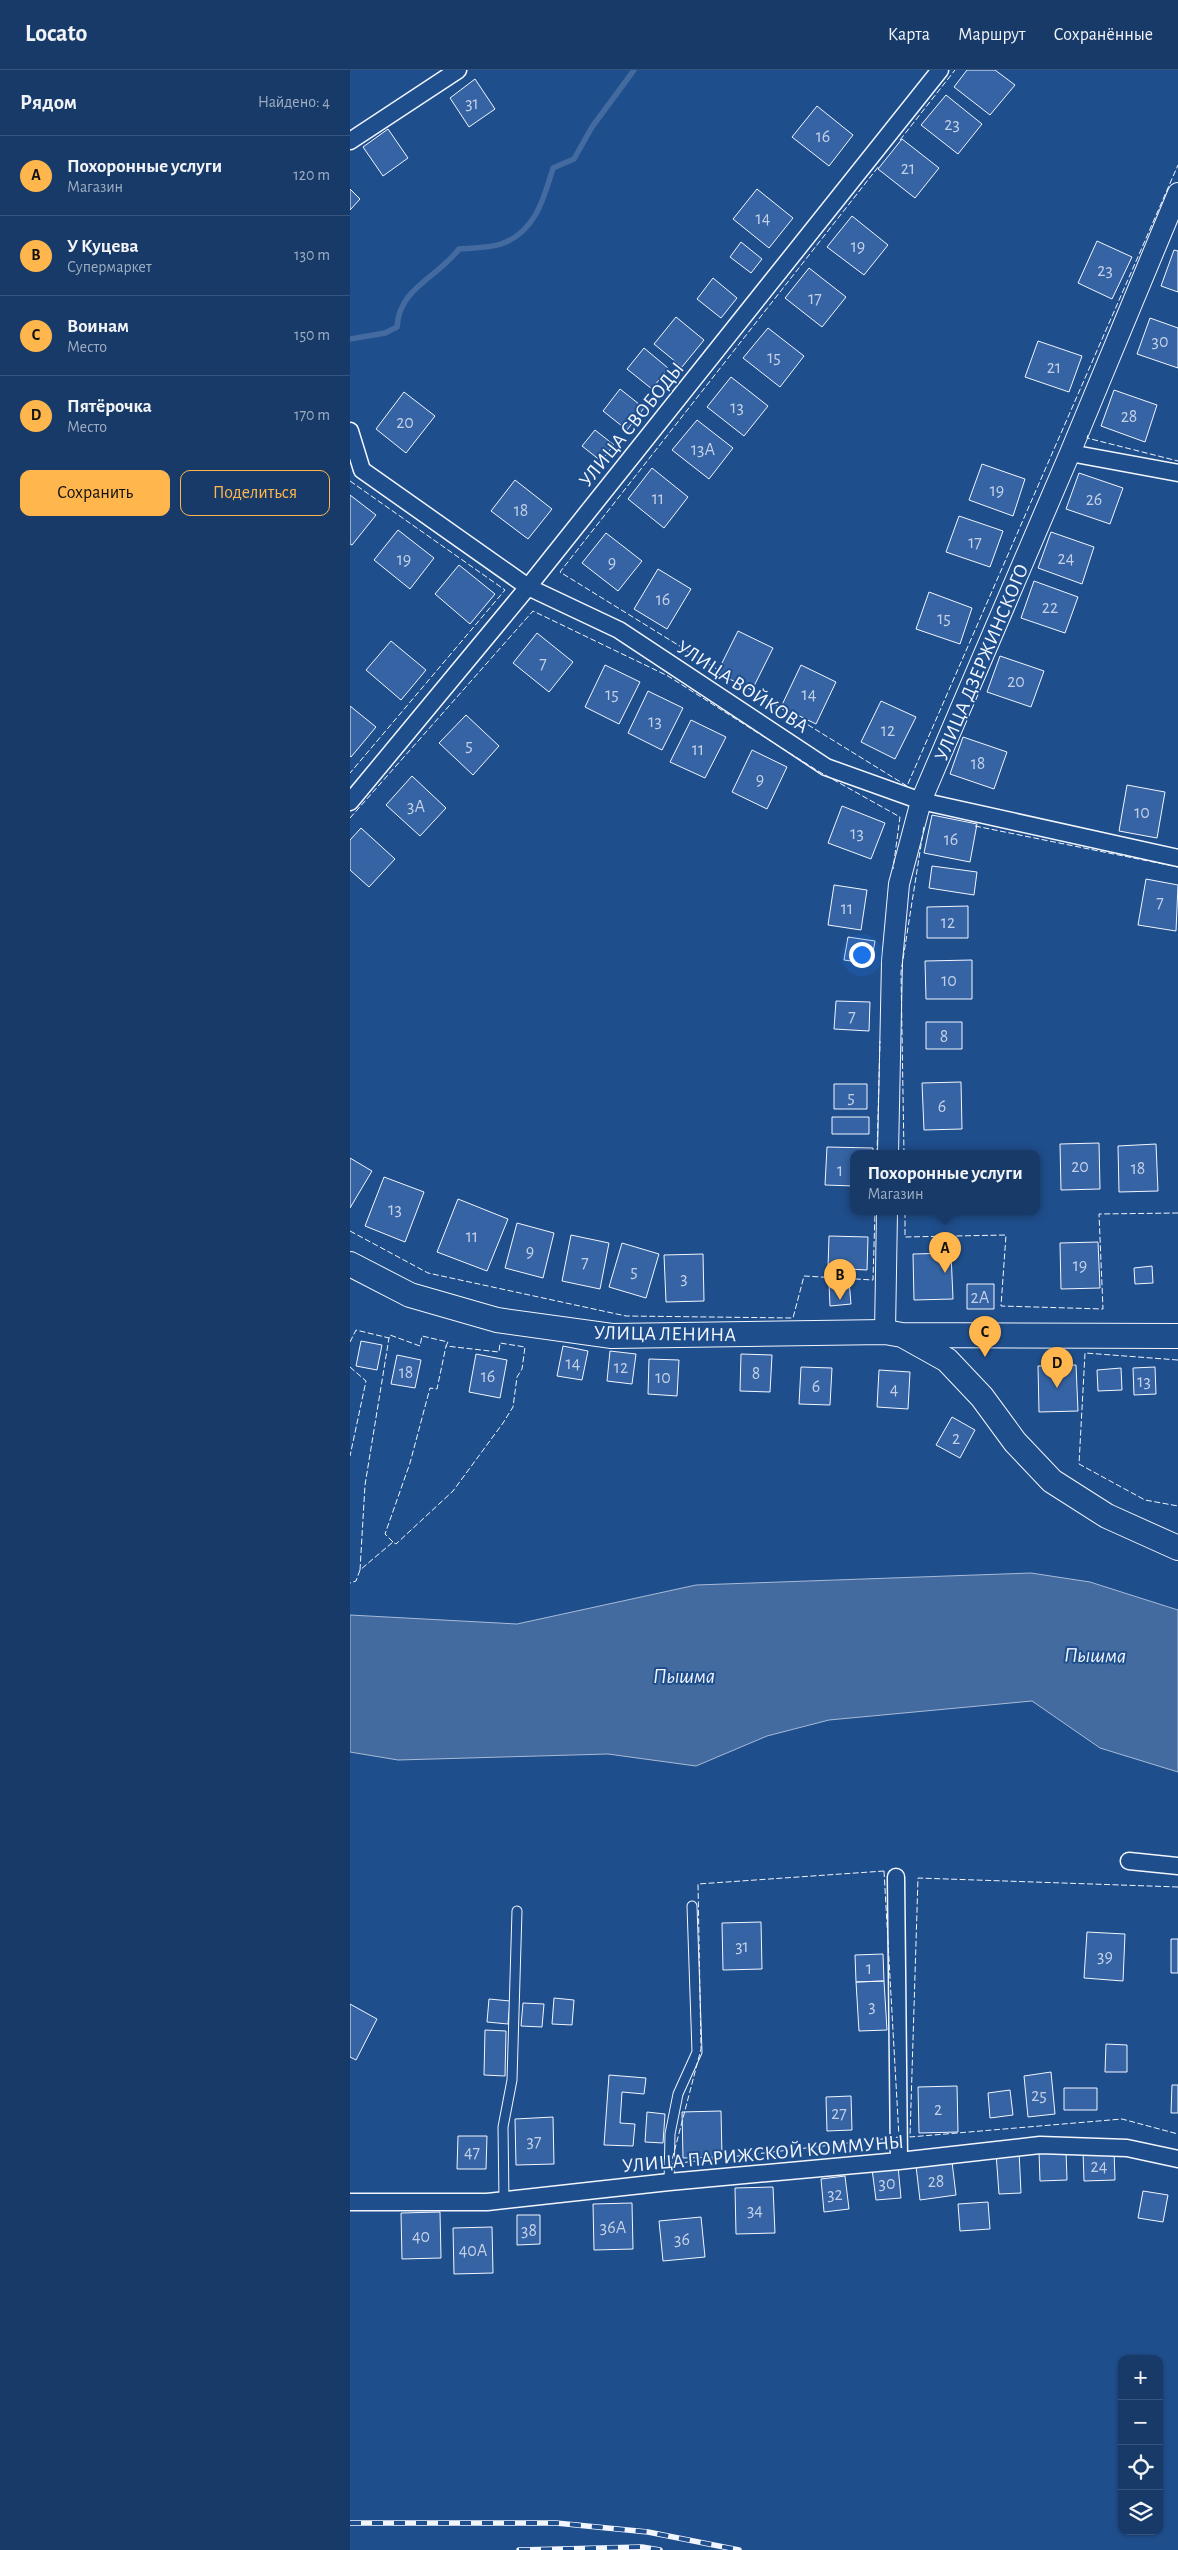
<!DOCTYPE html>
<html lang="ru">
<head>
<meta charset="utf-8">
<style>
	body { margin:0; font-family:"Alegreya Sans",sans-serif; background:#20416f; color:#f1f3f6 }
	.controls { position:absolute; right:15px; bottom:15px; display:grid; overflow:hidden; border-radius:10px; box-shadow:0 1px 4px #0004 }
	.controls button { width:45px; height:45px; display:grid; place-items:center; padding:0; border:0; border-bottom:1px solid #36547d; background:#173a69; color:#f1f3f6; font:25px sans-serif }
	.you { position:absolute; left:511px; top:884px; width:18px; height:18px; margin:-12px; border:4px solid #fff; border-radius:50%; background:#1a73e8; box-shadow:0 0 0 8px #1a73e833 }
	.badge { display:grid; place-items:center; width:32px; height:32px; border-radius:50%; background:#ffb74d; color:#111; font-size:16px; font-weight:700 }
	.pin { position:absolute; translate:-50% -41px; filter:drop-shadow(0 1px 2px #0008) }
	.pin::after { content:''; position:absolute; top:26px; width:18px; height:15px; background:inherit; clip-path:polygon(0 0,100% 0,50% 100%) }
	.popup { position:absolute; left:500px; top:1080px; width:190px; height:65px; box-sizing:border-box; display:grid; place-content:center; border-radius:10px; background:#173a69; filter:drop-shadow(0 1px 4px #0005); font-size:16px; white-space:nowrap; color:#9eadc0 }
	.popup b { font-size:19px; color:#f1f3f6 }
	.popup::after { content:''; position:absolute; left:50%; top:100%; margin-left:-10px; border:10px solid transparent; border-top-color:#173a69 }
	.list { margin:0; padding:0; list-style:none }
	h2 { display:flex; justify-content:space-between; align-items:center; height:65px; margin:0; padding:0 20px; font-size:21px }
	h2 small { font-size:16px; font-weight:400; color:#9eadc0 }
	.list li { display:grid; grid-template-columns:32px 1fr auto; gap:15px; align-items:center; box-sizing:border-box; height:80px; padding:0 20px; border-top:1px solid #36547d }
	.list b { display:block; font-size:19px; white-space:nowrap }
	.list p { margin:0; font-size:16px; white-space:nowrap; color:#9eadc0 }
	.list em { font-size:16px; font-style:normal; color:#9eadc0 }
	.actions { display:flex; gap:10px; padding:15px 20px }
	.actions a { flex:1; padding:11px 0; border:1px solid #ffb74d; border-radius:10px; text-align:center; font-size:18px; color:#ffb74d }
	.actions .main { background:#ffb74d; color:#111 }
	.icon { flex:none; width:28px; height:28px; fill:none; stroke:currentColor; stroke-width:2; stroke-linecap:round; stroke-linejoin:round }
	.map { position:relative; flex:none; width:828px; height:2480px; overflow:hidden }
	header { display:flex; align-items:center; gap:30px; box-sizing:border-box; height:70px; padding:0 25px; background:#173a69; border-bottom:1px solid #36547d }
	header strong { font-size:24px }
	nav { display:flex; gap:28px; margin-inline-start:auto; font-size:18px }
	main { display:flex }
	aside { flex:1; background:#173a69 }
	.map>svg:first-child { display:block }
</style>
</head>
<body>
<header>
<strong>Locato</strong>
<nav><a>Карта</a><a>Маршрут</a><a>Сохранённые</a></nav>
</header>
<main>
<aside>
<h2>Рядом<small>Найдено: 4</small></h2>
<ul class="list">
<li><span class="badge">A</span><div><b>Похоронные услуги</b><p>Магазин</p></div><em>120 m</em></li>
<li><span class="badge">B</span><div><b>У Куцева</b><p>Супермаркет</p></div><em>130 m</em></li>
<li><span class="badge">C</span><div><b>Воинам</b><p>Место</p></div><em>150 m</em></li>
<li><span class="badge">D</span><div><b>Пятёрочка</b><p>Место</p></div><em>170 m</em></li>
</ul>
<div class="actions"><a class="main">Сохранить</a><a>Поделиться</a></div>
</aside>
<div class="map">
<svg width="828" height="2480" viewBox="0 0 828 2480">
	<rect width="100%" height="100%" fill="#1f4e8c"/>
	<path fill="#446ba0" stroke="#a8bbd7" d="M681,1503L740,1512L828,1540V1702L750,1678L682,1631L479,1650L417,1666L346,1696L258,1684L48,1690L0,1682V1545L167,1554L346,1515Z"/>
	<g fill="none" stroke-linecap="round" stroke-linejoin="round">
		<path stroke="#446ba0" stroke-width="5.5" d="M0,269L35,263L47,257C49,218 87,208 109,179C122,178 139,178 151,174C185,163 194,128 203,98L224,89L242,57L284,0"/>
	</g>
	<path fill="#3563a3" stroke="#f2f6ff" d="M617,0H645L665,15L640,45L604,17Z
		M125,9L145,39L119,57L100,28Z
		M596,25L632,54L608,84L571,55Z
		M467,36L503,65L479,96L442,67Z
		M38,59L58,88L33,106L13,77Z
		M552,69L589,98L565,128L528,99Z
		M0,119L10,129L0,140Z
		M407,119L443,148L419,178L383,149Z
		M502,146L538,175L514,205L477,177Z
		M747,171L782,187L762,229L728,213Z
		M391,172L412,189L401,203L380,187Z
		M824,180L828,181V222L811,216Z
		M459,198L496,227L472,257L435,228Z
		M363,208L387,228L371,248L347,229Z
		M326,247L354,270L332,297L304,274Z
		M800,248L828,258V298L787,284Z
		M418,258L454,286L430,317L393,288Z
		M688,271L732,286L719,322L675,307Z
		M294,278L318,298L302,319L277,299Z
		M381,307L418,336L394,366L357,337Z
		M270,319L294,338L277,360L253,341Z
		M764,320L807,335L795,372L751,356Z
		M54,322L85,346L56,383L26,359Z
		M347,350L383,378L359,409L322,380Z
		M245,360L264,375L251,391L232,376Z
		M632,394L675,409L663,446L619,430Z
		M302,398L338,427L314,458L278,429Z
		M729,403L773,418L760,454L716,439Z
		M165,410L202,439L178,469L141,441Z
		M0,425L26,445L2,475L0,474Z
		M609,446L653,461L640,497L596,482Z
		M48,460L84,488L60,519L24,490Z
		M701,462L744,477L732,514L688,498Z
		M256,463L292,491L268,521L232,493Z
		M109,495L145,524L120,554L85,524Z
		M308,499L341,519L317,559L284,539Z
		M684,511L728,527L715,563L671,548Z
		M579,522L622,538L610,574L566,559Z
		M388,561L423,578L402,620L367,603Z
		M187,563L223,592L199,622L163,593Z
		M41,571L76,600L51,630L16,600Z
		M650,586L694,601L681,637L637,622Z
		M255,595L290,612L269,654L235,637Z
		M451,595L486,612L466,654L431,637Z
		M298,621L333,638L312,680L278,663Z
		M531,631L566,647L545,689L511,672Z
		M0,636L26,657L1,687L0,686Z
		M116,645L149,676L123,705L89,673Z
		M341,650L376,667L355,708L320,692Z
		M613,667L657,682L644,719L600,704Z
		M402,680L437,697L417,739L382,722Z
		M62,706L96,738L70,766L36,735Z
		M777,715L815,722L807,768L769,761Z
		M492,736L535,753L521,789L478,773Z
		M582,745L627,754L620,792L574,783Z
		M11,758L45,789L19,817L0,800V770Z
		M582,796L627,802L624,825L579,818Z
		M796,809L828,815L826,861L788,855Z
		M484,815L517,820L511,860L478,855Z
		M618,836V868H577V837Z
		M498,867L525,871L521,894L494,890Z
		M622,890V929H576L575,891Z
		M486,931L520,932L519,961L484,959Z
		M576,952H612V979H576Z
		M611,1012L612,1059L574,1060L572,1013Z
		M484,1014H517V1039H484Z
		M482,1047H519V1064H482Z
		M749,1073L750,1119L711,1120L710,1074Z
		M806,1074L808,1121L769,1122L768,1076Z
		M477,1077L523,1078V1084H504V1116L475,1115Z
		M0,1088L22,1101L0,1138Z
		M34,1107L74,1122L55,1172L15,1156Z
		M108,1129L158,1149L137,1201L87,1182Z
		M167,1153L204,1163L193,1208L155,1198Z
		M221,1165L259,1173L250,1219L212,1211Z
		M479,1166L518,1167L517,1200L478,1198Z
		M748,1172L750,1218L711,1219L710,1173Z
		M272,1173L309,1184L296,1228L259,1217Z
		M601,1183L603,1229L564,1230L563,1184Z
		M353,1184L354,1231L316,1232L314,1185Z
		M802,1196L803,1213L785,1214L784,1198Z
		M499,1211L501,1234L480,1236L479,1213Z
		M617,1214H644V1239H617Z
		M11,1271L32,1275L27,1300L6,1296Z
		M213,1276L238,1281L232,1310L207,1306Z
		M260,1281L286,1284L282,1314L257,1311Z
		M126,1284L157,1290L150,1328L119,1322Z
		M391,1284L422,1285L420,1322L390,1321Z
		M47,1285L71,1290L65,1318L41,1314Z
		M299,1289L329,1290L327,1326L298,1324Z
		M726,1295L728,1341L689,1342L688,1296Z
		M451,1297L482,1298L480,1335L449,1334Z
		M805,1297L806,1324L784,1325L783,1298Z
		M771,1298L772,1320L748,1321L747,1300Z
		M529,1300L560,1302L558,1339L527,1337Z
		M602,1347L625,1360L610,1388L586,1375Z
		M411,1852L412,1899L373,1900L372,1853Z
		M737,1862L775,1864L773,1911L734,1908Z
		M821,1869H828V1903H821Z
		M533,1884L534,1911L506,1912L505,1885Z
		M534,1911L537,1960L509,1961L506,1912Z
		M204,1928L224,1930L222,1955L202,1954Z
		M139,1929L160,1931L158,1954L137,1952Z
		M173,1933L194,1934L192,1957L171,1956Z
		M0,1934L27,1949L6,1990L0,1987Z
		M135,1960L156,1961L155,2006L134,2005Z
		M756,1974L777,1975V2002H755Z
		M701,2002L705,2044L678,2047L674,2006Z
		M259,2005L296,2008L294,2024L272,2022L270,2053L285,2054L283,2076L254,2075Z
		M822,2015H828V2043H821Z
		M607,2016L608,2062L569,2063L568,2017Z
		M714,2018H747V2040H714Z
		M660,2020L663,2045L640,2048L638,2023Z
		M501,2026L502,2060L477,2061L476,2027Z
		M371,2041L372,2087L333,2088L332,2042Z
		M297,2042L315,2044L313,2073L295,2072Z
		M203,2047L204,2094L166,2095L165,2049Z
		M108,2066H137L136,2099H107Z
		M716,2080L717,2110L690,2111L689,2081Z
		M764,2080L765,2110L734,2111L733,2081Z
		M669,2081L671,2123L649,2124L646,2083Z
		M602,2092L606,2125L570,2130L566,2096Z
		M548,2096L551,2128L526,2130L522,2099Z
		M495,2106L499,2139L474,2142L471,2109Z
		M423,2117L425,2163L386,2164L385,2118Z
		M793,2121L818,2125L813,2152L788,2148Z
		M638,2132L640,2159L610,2161L608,2134Z
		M282,2133L283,2179L244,2180L243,2134Z
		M90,2142L91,2188L52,2189L51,2143Z
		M167,2145H190V2174L167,2175Z
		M351,2147L355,2187L313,2191L309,2151Z
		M142,2157L143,2203L104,2204L103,2158Z"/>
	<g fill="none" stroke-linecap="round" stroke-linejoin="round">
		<defs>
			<path id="service" d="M319,2112L320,2064L328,2024L347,1982L342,1836
				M154,2130L153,2057L162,2010L167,1841"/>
			<path id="minor" d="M0,71L108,0
				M0,361L12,400L178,517L269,560L476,697L571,731L828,788
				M720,383L828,403
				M0,732L178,517L590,0
				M779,1791L828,1796
				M546,1807L549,2091
				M0,2132H137L319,2112L549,2091L690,2075L777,2078L828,2089"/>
			<path id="tertiary" d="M538,1084L542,891L549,814L571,731L720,383L828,123
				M535,1262L537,1142"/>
			<path id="secondary" d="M0,1194L60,1225L147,1250L262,1266L535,1262L552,1265L828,1266
				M554,1266L597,1290L632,1327L665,1372L702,1411L757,1446L828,1478"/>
		</defs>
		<use href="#service" stroke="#f2f6ff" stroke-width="11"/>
		<use href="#minor" stroke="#f2f6ff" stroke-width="19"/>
		<use href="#tertiary" stroke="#f2f6ff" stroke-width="22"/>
		<use href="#secondary" stroke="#f2f6ff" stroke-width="26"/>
		<use href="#service" stroke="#1f4e8c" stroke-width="9"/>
		<use href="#minor" stroke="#1f4e8c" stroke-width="16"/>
		<use href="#tertiary" stroke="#1f4e8c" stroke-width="20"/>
		<use href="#secondary" stroke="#1f4e8c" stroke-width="24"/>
		<defs>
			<path id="rail" d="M0,2453H206L298,2462L389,2480
				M169,2480L292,2477L310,2480"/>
		</defs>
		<use href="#rail" stroke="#f2f6ff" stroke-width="5.5"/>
		<use href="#rail" stroke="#1f4e8c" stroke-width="4" stroke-dasharray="11" stroke-linecap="butt"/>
		<path stroke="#f2f6ff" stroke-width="1" stroke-dasharray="6 2.5" stroke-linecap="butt" d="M550,70L605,0
			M738,365L737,368L828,391
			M0,411L155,520L0,703
			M370,601L210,502L529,96
			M400,619L557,716L828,95
			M0,748L183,541L318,606L468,701L550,747L543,799
			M625,756L828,797
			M527,1084L530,971
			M554,1084L551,902L574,756
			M555,1142V1167L656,1165L651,1236L753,1239L749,1144L828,1143
			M0,1161L78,1203L276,1246L443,1248L454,1206L523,1210L525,1142
			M0,1272L6,1260L39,1268L40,1265L70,1276L72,1266L98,1272L96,1276L149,1282L150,1273L175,1277L172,1299L167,1307L163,1337L153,1353L103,1421L46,1474L43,1472L10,1500L6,1511L0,1513
			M828,1290L735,1283L729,1394L795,1430L828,1436
			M0,1297L16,1311L0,1386
			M43,1472L35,1464L60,1393L80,1318L87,1319L96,1276
			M10,1500L15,1415L39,1268
			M534,1801L549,2067L321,2094L351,1979L348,1814Z
			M828,1817L568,1808L560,2067L772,2049L828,2064"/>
	</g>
	<g text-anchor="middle" stroke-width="4" stroke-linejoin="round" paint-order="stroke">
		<g font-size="18" fill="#c3d1e8">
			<text x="122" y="39">31</text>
			<text x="602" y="60">23</text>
			<text x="473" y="72">16</text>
			<text x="558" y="104">21</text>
			<text x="413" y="154">14</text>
			<text x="508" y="182">19</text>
			<text x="755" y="206">23</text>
			<text x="465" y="234">17</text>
			<text x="810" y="277">30</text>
			<text x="424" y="293">15</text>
			<text x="704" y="303">21</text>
			<text x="387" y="343">13</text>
			<text x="779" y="352">28</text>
			<text x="55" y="358">20</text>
			<text x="353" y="385">13А</text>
			<text x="647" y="426">19</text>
			<text x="308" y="434">11</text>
			<text x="744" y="435">26</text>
			<text x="171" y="446">18</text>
			<text x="625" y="478">17</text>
			<text x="716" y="494">24</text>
			<text x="54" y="495">19</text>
			<text x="262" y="498">9</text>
			<text x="313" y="535">16</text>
			<text x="700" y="543">22</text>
			<text x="594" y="554">15</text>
			<text x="193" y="599">7</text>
			<text x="666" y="617">20</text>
			<text x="262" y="630">15</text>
			<text x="459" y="630">14</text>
			<text x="305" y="657">13</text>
			<text x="538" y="666">12</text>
			<text x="119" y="681">5</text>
			<text x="348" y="685">11</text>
			<text x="628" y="699">18</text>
			<text x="410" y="715">9</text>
			<text x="66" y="742">3А</text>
			<text x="792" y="748">10</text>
			<text x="507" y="769">13</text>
			<text x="601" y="775">16</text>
			<text x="810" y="838">7</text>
			<text x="497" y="844">11</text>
			<text x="598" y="858">12</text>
			<text x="599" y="916">10</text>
			<text x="502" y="952">7</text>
			<text x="594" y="972">8</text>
			<text x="501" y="1033">5</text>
			<text x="592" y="1042">6</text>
			<text x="730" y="1102">20</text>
			<text x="788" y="1104">18</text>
			<text x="490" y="1106">1</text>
			<text x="45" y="1145">13</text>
			<text x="122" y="1172">11</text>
			<text x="180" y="1187">9</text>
			<text x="235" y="1198">7</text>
			<text x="730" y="1201">19</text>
			<text x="284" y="1207">5</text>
			<text x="334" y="1214">3</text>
			<text x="630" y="1233">2А</text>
			<text x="223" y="1299">14</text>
			<text x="271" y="1303">12</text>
			<text x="56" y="1308">18</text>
			<text x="406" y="1309">8</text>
			<text x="138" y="1312">16</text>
			<text x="313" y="1313">10</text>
			<text x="794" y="1317">13</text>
			<text x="466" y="1322">6</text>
			<text x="544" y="1325">4</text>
			<text x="606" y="1374">2</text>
			<text x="392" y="1882">31</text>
			<text x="755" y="1892">39</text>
			<text x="519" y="1904">1</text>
			<text x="522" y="1942">3</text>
			<text x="689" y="2031">25</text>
			<text x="588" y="2045">2</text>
			<text x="489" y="2049">27</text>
			<text x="184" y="2077">37</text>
			<text x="122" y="2088">47</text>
			<text x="749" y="2102">24</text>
			<text x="586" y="2117">28</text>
			<text x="537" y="2119">30</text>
			<text x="485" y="2130">32</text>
			<text x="405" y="2146">34</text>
			<text x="263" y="2163">36А</text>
			<text x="179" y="2166">38</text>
			<text x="71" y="2172">40</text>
			<text x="332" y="2175">36</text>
			<text x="123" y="2186">40А</text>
		</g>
		<g font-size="20" fill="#f2f6ff" stroke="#1f4e8c">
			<text transform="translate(281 354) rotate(-51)" y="7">УЛИЦА СВОБОДЫ</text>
			<text transform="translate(631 592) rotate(-67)" y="7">УЛИЦА ДЗЕРЖИНСКОГО</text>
			<text transform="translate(393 616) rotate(33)" y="7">УЛИЦА ВОЙКОВА</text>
			<text transform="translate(315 1263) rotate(1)" y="7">УЛИЦА ЛЕНИНА</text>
			<text transform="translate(413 2083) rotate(-5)" y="7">УЛИЦА ПАРИЖСКОЙ КОММУНЫ</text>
		</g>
		<g font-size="21" font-style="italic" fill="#f2f6ff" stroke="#1f4e8c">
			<text transform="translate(745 1585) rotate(1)" y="7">Пышма</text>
			<text x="334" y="1613">Пышма</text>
		</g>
	</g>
</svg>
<div class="controls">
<button>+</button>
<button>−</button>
<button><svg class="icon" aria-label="locate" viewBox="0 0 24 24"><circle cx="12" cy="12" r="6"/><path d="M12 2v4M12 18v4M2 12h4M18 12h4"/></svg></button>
<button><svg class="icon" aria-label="layers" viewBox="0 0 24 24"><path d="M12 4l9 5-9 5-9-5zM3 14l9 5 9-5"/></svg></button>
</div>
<div class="you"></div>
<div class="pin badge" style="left:595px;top:1203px">A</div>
<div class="popup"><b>Похоронные услуги</b>Магазин</div>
<div class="pin badge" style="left:490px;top:1230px">B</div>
<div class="pin badge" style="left:635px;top:1287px">C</div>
<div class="pin badge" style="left:707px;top:1318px">D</div>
</div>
</main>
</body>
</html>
